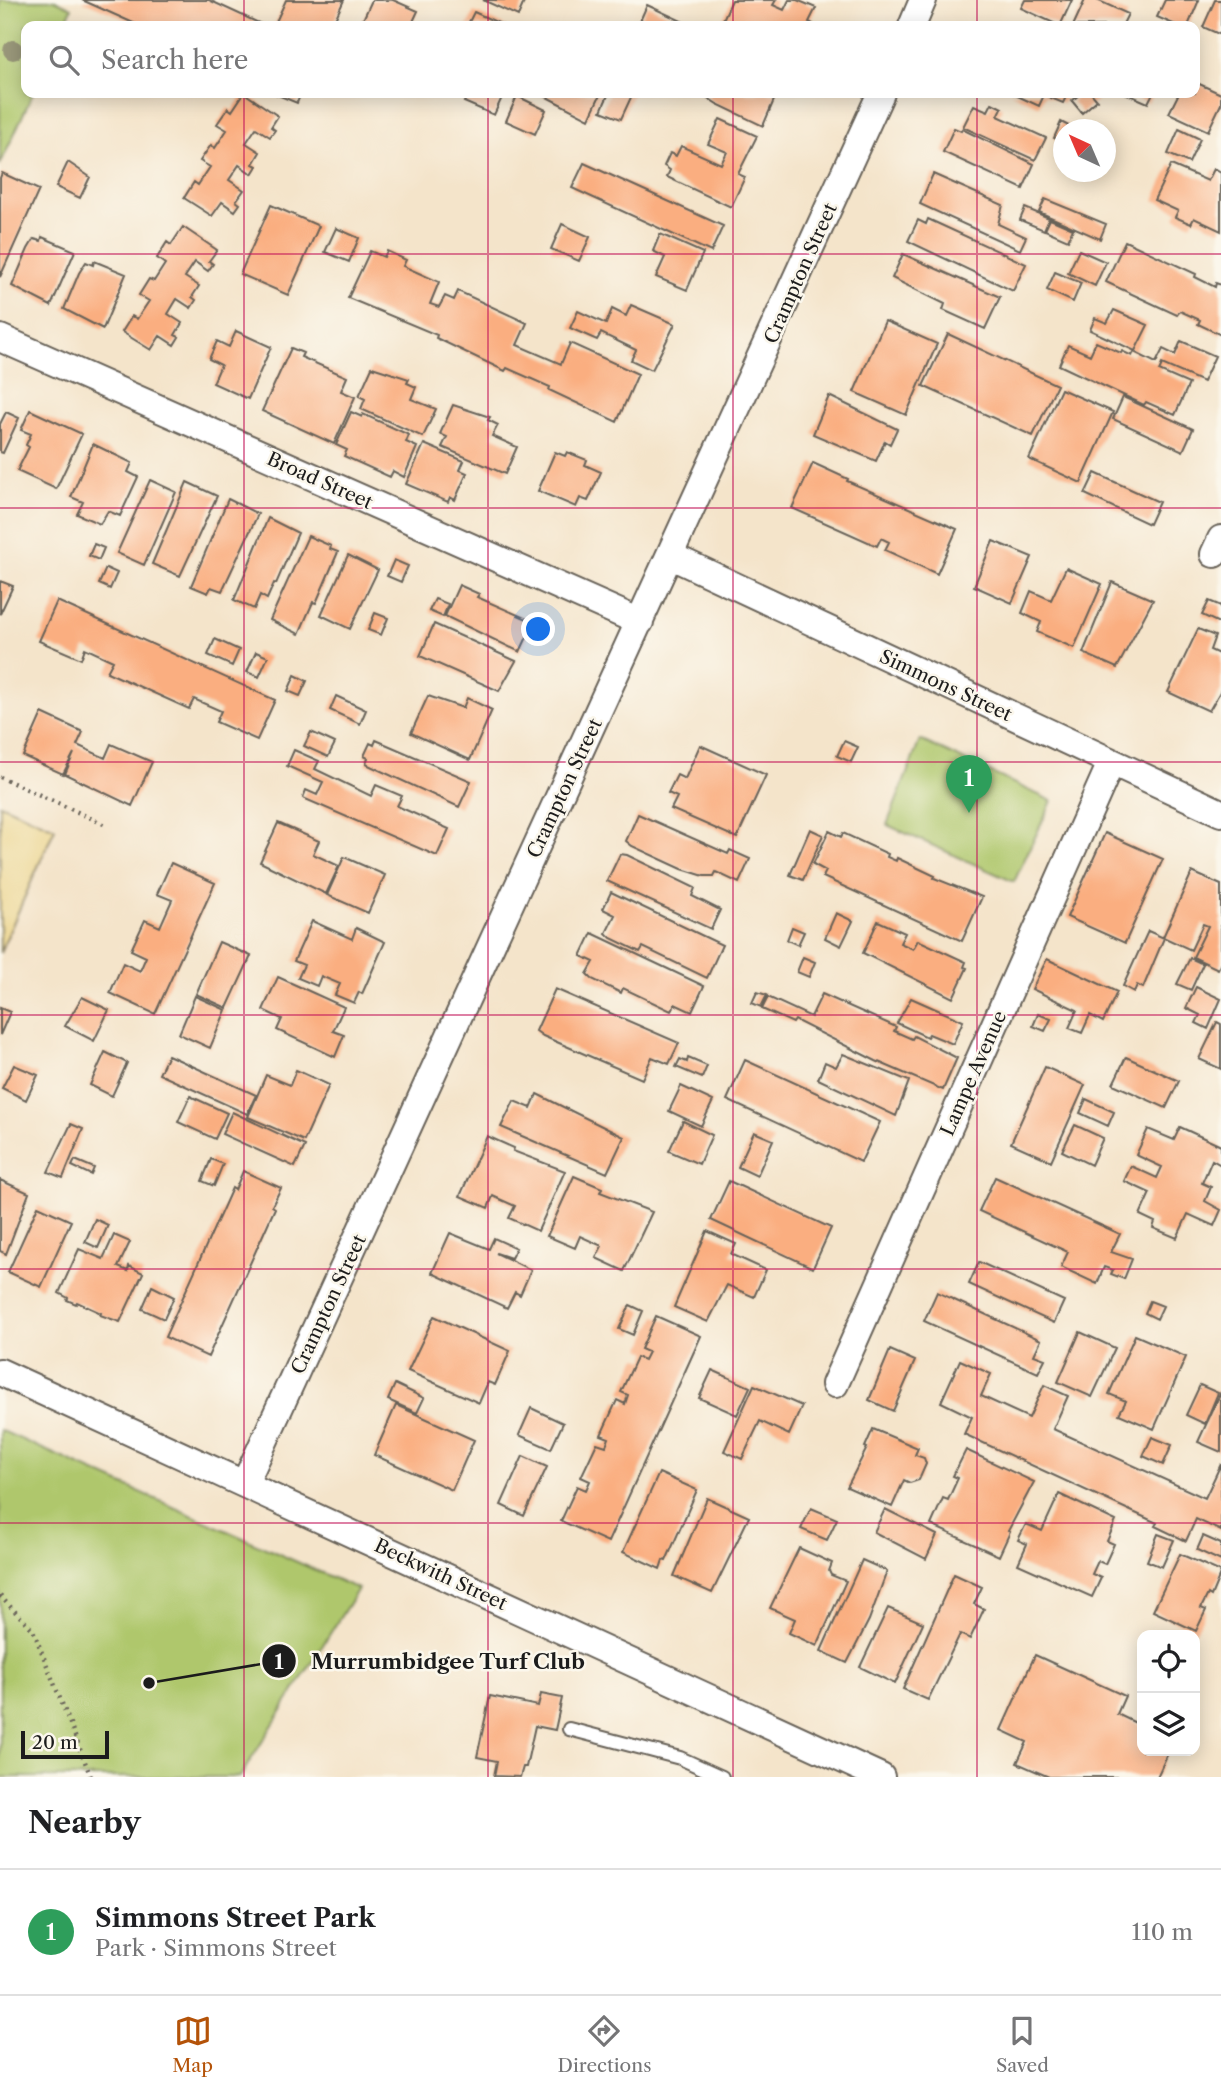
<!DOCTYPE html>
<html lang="en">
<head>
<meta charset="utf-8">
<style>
	body { margin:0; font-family:"Libre Caslon Text",serif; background:#f2f2f2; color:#202124 }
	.controls { position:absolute; right:21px; bottom:21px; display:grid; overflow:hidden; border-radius:14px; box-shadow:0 4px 18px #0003 }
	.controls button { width:63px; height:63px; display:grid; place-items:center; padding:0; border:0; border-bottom:2px solid #e0e0e0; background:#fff; color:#202124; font:35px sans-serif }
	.compass { position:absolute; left:1053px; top:119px; width:63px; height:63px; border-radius:50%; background:#fff; box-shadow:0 4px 18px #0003; rotate:316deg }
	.scale { position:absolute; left:21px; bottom:18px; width:88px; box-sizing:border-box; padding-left:7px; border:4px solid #1c1c1c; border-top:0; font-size:19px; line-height:24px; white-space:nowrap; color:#1c1c1c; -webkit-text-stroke:5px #fbf7ec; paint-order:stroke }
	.you { position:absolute; left:539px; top:630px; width:24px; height:24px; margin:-18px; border:5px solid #fff; border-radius:50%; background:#1a73e8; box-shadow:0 0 0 10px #1a73e833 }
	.badge { display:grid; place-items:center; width:46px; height:46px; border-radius:50%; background:#b45309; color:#fff; font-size:23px; font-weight:700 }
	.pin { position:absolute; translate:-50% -58px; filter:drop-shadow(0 2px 4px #0008) }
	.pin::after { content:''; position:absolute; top:37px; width:24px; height:21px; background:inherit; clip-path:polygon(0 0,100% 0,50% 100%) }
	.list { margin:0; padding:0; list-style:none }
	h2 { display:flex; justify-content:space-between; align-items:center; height:91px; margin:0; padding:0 28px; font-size:30px }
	h2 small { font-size:23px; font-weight:400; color:#757577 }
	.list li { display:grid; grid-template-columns:46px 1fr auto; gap:21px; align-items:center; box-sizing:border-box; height:126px; padding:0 28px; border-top:2px solid #e0e0e0 }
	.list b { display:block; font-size:26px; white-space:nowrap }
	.list p { margin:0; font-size:23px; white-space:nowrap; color:#757577 }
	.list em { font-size:23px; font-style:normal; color:#757577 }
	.icon { flex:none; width:38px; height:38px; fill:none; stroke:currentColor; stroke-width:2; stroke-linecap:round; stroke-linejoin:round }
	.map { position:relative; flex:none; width:1221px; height:1777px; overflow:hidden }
	.search { position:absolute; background:#fff; box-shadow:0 4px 18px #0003; left:21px; right:21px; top:21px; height:77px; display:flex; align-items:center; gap:18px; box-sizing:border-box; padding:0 24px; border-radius:14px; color:#757577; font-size:26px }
	.sheet { height:217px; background:#fff }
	nav { display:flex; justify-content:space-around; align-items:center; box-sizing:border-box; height:98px; border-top:2px solid #e0e0e0; background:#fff; font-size:19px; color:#757577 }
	nav a { display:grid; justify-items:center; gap:4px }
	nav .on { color:#b45309 }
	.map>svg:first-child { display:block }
</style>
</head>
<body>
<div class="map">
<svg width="1221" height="1777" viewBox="0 0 1221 1777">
	<rect width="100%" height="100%" fill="#fbf7ec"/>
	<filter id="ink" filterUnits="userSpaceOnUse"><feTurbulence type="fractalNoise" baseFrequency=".0143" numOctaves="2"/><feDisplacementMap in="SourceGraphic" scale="14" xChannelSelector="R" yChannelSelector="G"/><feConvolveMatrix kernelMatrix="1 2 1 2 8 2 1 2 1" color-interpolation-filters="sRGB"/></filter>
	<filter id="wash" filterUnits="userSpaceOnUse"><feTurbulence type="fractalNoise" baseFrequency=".00686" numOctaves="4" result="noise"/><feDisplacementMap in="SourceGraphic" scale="28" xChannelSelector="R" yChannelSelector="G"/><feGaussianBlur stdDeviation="1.57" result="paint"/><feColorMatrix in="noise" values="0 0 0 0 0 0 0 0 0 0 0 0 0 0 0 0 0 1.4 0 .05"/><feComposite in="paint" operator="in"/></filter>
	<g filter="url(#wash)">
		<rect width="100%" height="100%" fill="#f4e4ca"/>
		<path fill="#afc76c" stroke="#667244" stroke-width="2" d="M0,0H55L72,8L64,26H26V93H33L0,165Z
			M920,740L1052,801L1014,882L887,825Z
			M0,1430L358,1589L240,1777H0Z"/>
		<path fill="#eeda9e" stroke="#857b5d" stroke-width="2" d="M0,804L55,828L0,953Z"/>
		<g id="blocks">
			<path fill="#faae80" d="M82,0H209L261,24L260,26H140Z
				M286,0H344L332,26H274Z
				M372,0H393L418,11L411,26H360Z
				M483,0H525L518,16Z
				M732,0H776L773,5L784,10L789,0H797L816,8L809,22L813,24L812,26H726L721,24Z
				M1025,0H1072L1060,26L1021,8Z
				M1085,0H1097L1128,14L1122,26H1073Z
				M1165,0H1199L1188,26H1178L1157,17Z
				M1215,0H1221V35L1203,27Z
				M647,5L688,24L687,26H652L640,21Z
				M474,12L494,21L505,26H467Z
				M1195,82L1221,94V104L1208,131L1169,113L1179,93H1195Z
				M244,93L278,116L271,127L275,130L270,137L256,128L246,143L260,152L253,164L257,166L252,174L239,165L229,180L244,190L236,201L240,204L235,211L222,202L212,216L184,198L194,182L198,185L210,167L200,161L211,145L215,148L227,130L217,124L228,108L232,111Z
				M273,93H301L297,103Z
				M469,93H504L494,115L464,102Z
				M539,93H601L589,119Z
				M609,93H633L621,119L601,111Z
				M710,93H777L763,126L717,104L708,98Z
				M1011,93H1068L1063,103L1044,95L1039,106Z
				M1081,93H1091L1097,100L1082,113L1072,101Z
				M1125,93H1153L1148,103Z
				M517,96L546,110L535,134L506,121Z
				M992,103L1002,108L998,116L1046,138L1035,160L963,127L974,105L988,111Z
				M720,119L757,136L738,174L745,177L731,207L667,177L670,170L664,166L670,153L676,156L681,146L721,164L727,152L708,144Z
				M1061,122L1076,130H1064V142L1054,138Z
				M954,128L961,131L962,129L1034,164L1023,189L943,152Z
				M1179,129L1200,139L1189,163L1168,154Z
				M68,162L90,177L80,198L56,187Z
				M584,163L723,226L711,252L572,188Z
				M1171,165L1208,181L1214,169L1221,173V231L1194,218L1191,224L1175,217L1178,211L1154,200Z
				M2,173L39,190L0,277V178Z
				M933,174L1003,205L998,224L1026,237L1020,250L920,204Z
				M1045,199L1106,224L1100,239L1039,212Z
				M271,205L319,226L288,295L240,274Z
				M1025,208L1049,218L1044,230L1020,220Z
				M928,219L1026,264L1013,291L908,241L918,220L926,224Z
				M1050,219L1073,229L1068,240L1045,230Z
				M562,224L590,237L579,261L551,249Z
				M183,227L217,250L209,261L213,264L208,271L195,262L185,277L199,286L192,297L196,300L191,308L177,299L168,314L182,323L175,335L179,337L174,345L160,336L151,350L122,332L132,316L137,319L149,301L139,295L149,279L154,281L165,264L157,258L167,242L171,245Z
				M336,228L359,238L349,262L325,252Z
				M660,234L703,253L687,290L656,277L665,257L653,251Z
				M42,237L75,251L51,306L12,286L28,249L34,239L41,241Z
				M1125,241L1196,274L1195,277L1215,287L1216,283L1221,285V335L1198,324L1200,320L1180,311L1177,315L1106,282Z
				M1079,250L1106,262L1095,286L1068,273Z
				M370,251L384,257L387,251L406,260L403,266L439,282L430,304L439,307L445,296L454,300L458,291L527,323L517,345L561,364L570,343L638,374L617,422L549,390L550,387L507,368L505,371L436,338L437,335L348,298Z
				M903,254L1000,297L985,329L943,310L945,304L892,278Z
				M94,261L126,274L103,329L64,309L79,273L86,262L93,265Z
				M1055,272L1081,283L1073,302L1047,290Z
				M631,305L675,324L652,370L631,360L636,350L601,333L597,340L570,328L578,311L606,324L612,309L626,316Z
				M1114,310L1148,325L1135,351L1090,330L1095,318L1107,323Z
				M885,321L937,344L906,415L854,392Z
				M236,331L271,347L248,399L213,383L221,365L209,359L217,341L229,347Z
				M948,334L1057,385L1033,436L923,386Z
				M1181,341L1215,356L1203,382L1162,364L1159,371L1189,384L1175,415L1146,402L1144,405L1059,365L1068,345L1090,355L1096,342L1121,353L1122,351L1132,356L1134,352L1156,363L1163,349L1175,355Z
				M291,348L303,353L301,357L347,377L341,391L355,397L334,444L262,411Z
				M372,367L409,379L407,383L416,387L411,399L436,409L423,437L361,409L365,399L359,396Z
				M1061,389L1113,412L1081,483L1029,459Z
				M829,396L897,429L890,444L885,441L876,461L813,434Z
				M1123,397L1193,429L1183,451L1113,419Z
				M453,405L490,417L488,420L498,425L492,436L517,447L505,474L442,447L447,437L440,434Z
				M30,410L82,434L56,489L17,471L29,447L26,445L31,434L21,430Z
				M6,412L19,418L3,453L0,452V424Z
				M351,412L362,417L363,414L409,435L406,442L417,447L404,477L393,471L390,477L344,456L347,450L336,445Z
				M93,444L132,463L128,472L138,477L120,516L108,511L100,524L77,514L83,502L71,497Z
				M424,444L464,461L460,470L467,473L455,500L450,497L448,502L406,484Z
				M555,452L565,456L567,452L587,460L585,465L601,472L588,501L580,498L576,507L538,491Z
				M813,463L848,479L847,481L957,529L937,574L885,550L889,542L881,538L877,546L792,508Z
				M1095,473L1159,502L1149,524L1085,494Z
				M150,480L176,492L144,565L117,553Z
				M187,482L217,496L180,576L152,564Z
				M228,499L258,514L222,591L211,587L208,593L191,586Z
				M268,518L298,533L276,584L274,583L267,599L260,595L254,609L234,600Z
				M308,536L331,546L330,549L338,552L316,603L313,602L299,634L270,620Z
				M993,541L1032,557L1012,603L974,586Z
				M94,544L104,548L99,560L89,556Z
				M348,555L378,570L350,629L321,615Z
				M394,560L408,566L401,582L387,576Z
				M106,568L117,573L110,589L99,584Z
				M1066,568L1102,584L1074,648L1037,632L1041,622L1022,613L1031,591L1051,600Z
				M0,581L13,586L0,614Z
				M1112,582L1153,600L1117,668L1083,653Z
				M459,585L479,594L477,597L534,622L520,652L445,616Z
				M435,599L448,604L443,617L429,611Z
				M57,601L275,700L257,740L216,722L221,711L194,699L189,709L107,672L113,661L85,648L81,659L39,641Z
				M1209,601L1221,606V624L1202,615Z
				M375,613L388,618L381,635L368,630Z
				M434,624L516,661L499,691L420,656Z
				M1198,629L1215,636L1210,650L1221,655V690L1209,711L1168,692Z
				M215,639L239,650L232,666L208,655Z
				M256,652L268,657L259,677L247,672Z
				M295,675L307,681L300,696L288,691Z
				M336,696L366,710L360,724L330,710Z
				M428,696L463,708L467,698L492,710L470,760L411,733Z
				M42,713L83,732L77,745L105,758L111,744L152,762L132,806L65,774L74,753L63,774L23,756Z
				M311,732L335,743L328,757L304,746Z
				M376,740L471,781L459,807L366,764L368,758L364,756L370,743L374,745Z
				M844,741L858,747L851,762L837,756Z
				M700,745L766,775L737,838L671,809L677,797L668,793L677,775L685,779Z
				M294,750L319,761L315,769L371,796L376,785L402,796L397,806L449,829L437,856L303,798L306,790L317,795L323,782L287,766Z
				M638,814L728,854L730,850L750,859L739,883L716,872L714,876H704L682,869L632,846L626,841Z
				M278,823L319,841L313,854L339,866L326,894L260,862Z
				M810,829L823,835L803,880L790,875Z
				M829,831L841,837L843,833L888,854L887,857L896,861L897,858L935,876L934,878L982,897L962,941L823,877L826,871L813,864Z
				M1105,833L1163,859L1125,943L1067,917Z
				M620,854L627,855L695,888L692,896L720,910L711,929L607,881Z
				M344,857L385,875L368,913L327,895Z
				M171,863L215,883L155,1014L110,993L123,963L140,971L146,957L131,950L145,920L160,927L172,900L157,894Z
				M1192,872L1221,885V963L1218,969L1193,957L1208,926L1203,924L1191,950L1163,937Z
				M611,892L722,945L707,978L643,947L640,952L611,938L606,933L615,915L603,909Z
				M836,913L853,921L841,946L825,938Z
				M312,921L352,939L356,928L385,942L362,994L359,992L354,1003L335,995L340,984L321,976L317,986L298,978L304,965L294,961Z
				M878,921L905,933L900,943L913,949L918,940L966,962L964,967L967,968L953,998L863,953Z
				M792,927L804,932L798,945L787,940Z
				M1148,931L1164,938L1143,988L1137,985L1134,992L1123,986Z
				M592,933L704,986L692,1012L675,1004L671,1011L623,988L621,993L592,979L587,974L594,962L581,956Z
				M219,942L251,956L227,1008L196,994Z
				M803,957L815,962L809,977L797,972Z
				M1190,958L1203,964L1191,990L1177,984Z
				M1047,959L1117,992L1103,1022L1090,1015L1082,1033L1069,1028L1077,1010L1032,989Z
				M278,977L344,1007L333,1031L344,1035L335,1057L277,1030L282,1019L263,1010Z
				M1196,987L1221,999L1208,1029L1196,1023L1200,1015L1186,1008Z
				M555,989L679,1043L669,1064L652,1057L642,1079L543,1036L536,1031Z
				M757,992L767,995L761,1007L752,1003Z
				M822,994L896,1027L894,1031L912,1039L914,1036L957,1058L943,1090L876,1061L795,1020L793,1023L762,1009L768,997L811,1017Z
				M195,996L226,1010L210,1048L179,1034Z
				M82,997L109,1010L94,1041L65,1026Z
				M911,998L963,1021L953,1044L929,1034L927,1037L897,1023Z
				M0,1008L10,1012L0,1035Z
				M1038,1014L1051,1019L1045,1031L1033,1026Z
				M1217,1022L1221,1024V1069L1199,1059Z
				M105,1052L127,1063L112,1096L90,1085Z
				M843,1054L909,1081L896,1116L818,1079L825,1062L836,1067Z
				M168,1055L256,1095L247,1114L159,1074Z
				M1126,1057L1179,1081L1166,1108L1113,1084Z
				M688,1058L707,1066L702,1078L676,1067L680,1059L687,1062Z
				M745,1060L880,1122L861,1162L727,1100Z
				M14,1065L38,1075L26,1100L2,1088Z
				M1045,1067L1085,1085L1051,1161L1011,1143Z
				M296,1070L329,1085L304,1141L248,1117L266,1075L290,1085Z
				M681,1086L713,1101L701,1126L669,1111Z
				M537,1094L624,1137L607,1173L501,1127L514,1101L531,1108Z
				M190,1096L227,1113L215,1139L178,1122Z
				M1086,1099L1114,1112L1108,1126L1080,1113Z
				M232,1112L305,1146L295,1167L222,1134Z
				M683,1121L712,1135L699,1164L669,1151Z
				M71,1124L83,1129L63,1178L48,1172Z
				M1075,1125L1103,1138L1091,1165L1062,1151Z
				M1180,1127L1221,1146V1165L1212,1160L1202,1183L1211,1187L1205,1201L1221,1210L1214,1226L1188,1214L1177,1238L1153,1228L1155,1222L1140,1215L1150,1193L1124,1181L1131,1166L1157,1178L1162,1167L1136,1155L1148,1129L1174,1140Z
				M754,1132L773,1140L757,1176L738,1167Z
				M487,1136L514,1148L513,1151L565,1171L538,1231L509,1218L515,1206L493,1196L488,1208L460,1196Z
				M211,1159L223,1164L214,1186L202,1181Z
				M75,1160L94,1168L91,1175L72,1166Z
				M243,1171L281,1188L272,1206L275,1208L208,1357L165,1337L232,1188L235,1190Z
				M574,1176L602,1188L600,1192L652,1212L624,1271L596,1258L602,1246L580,1236L575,1248L547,1236Z
				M995,1177L1120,1234L1111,1252L1132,1259L1124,1279L1111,1274L1113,1270L1104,1267L1097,1284L1061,1267L1068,1252L979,1211Z
				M0,1180L29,1193L6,1254L0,1251Z
				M729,1181L831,1228L813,1268L711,1220Z
				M38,1206L71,1221L41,1287L8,1272Z
				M95,1219L108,1225L98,1248L85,1242Z
				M707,1231L736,1244L731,1254L766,1270L754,1297L727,1285L708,1322L674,1307Z
				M450,1233L489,1249L494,1238L516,1248L511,1258L496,1253L531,1270L520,1295L515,1292L507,1308L432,1273Z
				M114,1235L130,1242L118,1267L128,1271L129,1266L143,1273L120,1322L100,1315L101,1313L77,1302L76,1304L67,1300L68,1298L59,1293L79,1249L103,1259Z
				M979,1262L1064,1301L1054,1323L969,1284Z
				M152,1286L174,1297L164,1319L142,1309Z
				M937,1292L1041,1340L1034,1355L1045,1359L1038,1373L924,1321Z
				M1150,1301L1163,1306L1157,1319L1145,1313Z
				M630,1305L643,1311L633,1335L619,1329Z
				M434,1316L510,1351L495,1385L488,1382L479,1403L408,1371Z
				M656,1316L701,1336L608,1542L561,1521L577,1486L586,1490L590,1481L581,1477L597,1443L606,1446L609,1438L601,1435L617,1400L625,1404L628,1395L621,1392L637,1357L644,1360L648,1352L641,1349Z
				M1080,1332L1115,1348L1092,1397L1058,1382Z
				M1135,1335L1186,1357L1154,1429L1119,1414L1126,1401L1109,1394Z
				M890,1350L915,1361L893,1411L869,1400Z
				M960,1360L991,1374L981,1396L1029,1418L1044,1385L1068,1396L1053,1429L1205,1498L1221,1464V1531L1196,1519L1186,1541L1155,1526L1157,1523L964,1434L972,1417L941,1402Z
				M712,1370L750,1387L737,1415L699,1398Z
				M395,1384L424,1398L417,1413L388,1400Z
				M754,1385L802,1406L789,1435L760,1421L742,1459L724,1451Z
				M1200,1385L1218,1393L1205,1424L1186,1415Z
				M1221,1392V1452L1198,1442Z
				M396,1405L474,1440L452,1490L374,1455Z
				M531,1408L563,1423L551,1449L519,1435Z
				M873,1429L918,1448L915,1455L924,1458L926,1464L919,1480L910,1483L904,1480L892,1507L847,1487L867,1448L865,1447Z
				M1152,1437L1172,1445L1163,1465L1143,1456Z
				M966,1450L1034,1482L1008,1531L1010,1532L999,1556L931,1525L943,1498L948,1500L958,1478L953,1476Z
				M523,1456L547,1467L524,1516L501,1505Z
				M659,1473L697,1490L666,1561L663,1560L660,1569L623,1552Z
				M1059,1494L1116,1521L1107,1541L1114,1544L1105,1564L1098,1561L1092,1574L1101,1578L1092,1597L1018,1564L1027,1544L1018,1540L1026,1524L1042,1531Z
				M707,1498L749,1517L712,1593L674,1576Z
				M811,1508L837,1519L827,1540L801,1529Z
				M885,1509L937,1535L926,1559L874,1532Z
				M1158,1534L1174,1540L1162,1567L1147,1561Z
				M1203,1536L1221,1544V1561L1197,1550Z
				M799,1548L832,1563L829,1571L831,1575L846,1581L817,1646L789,1633L795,1619L770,1608Z
				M1180,1554L1221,1572L1211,1596L1208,1594L1201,1608L1206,1610L1196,1631L1153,1611Z
				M862,1560L887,1571L869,1620L847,1663L821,1651Z
				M954,1574L982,1587L974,1604L984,1609L970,1639L960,1634L928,1700L903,1689Z
				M888,1608L923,1623L895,1684L860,1667Z
				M1035,1655L1125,1696L1117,1714L1142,1726V1751H1169L1157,1777H1049L1017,1763L1027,1742L1001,1730Z
				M541,1694L562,1698L555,1730L535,1726L526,1767H523L520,1777L494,1776L497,1761L477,1757L490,1696L538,1706Z"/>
		</g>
	</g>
	<g filter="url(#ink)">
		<use href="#blocks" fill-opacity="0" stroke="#686259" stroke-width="2"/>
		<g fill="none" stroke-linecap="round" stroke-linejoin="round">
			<defs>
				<path id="lane" d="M569,1729L680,1758L722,1777"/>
				<path id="street" d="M912,26L923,0
					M0,338L640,622
					M1214,554L1221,539
					M671,556L1221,813
					M0,1372L881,1777
					M835,1384L1111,763
					M245,1483L881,93"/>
			</defs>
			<use href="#lane" stroke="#686259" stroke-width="16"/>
			<use href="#street" stroke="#686259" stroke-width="30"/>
			<path stroke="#686259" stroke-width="4.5" stroke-dasharray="2 5" stroke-linecap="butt" d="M0,777L106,825
				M0,1596L33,1630L91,1777"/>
			<use href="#lane" stroke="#fff" stroke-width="12"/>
			<use href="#street" stroke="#fff" stroke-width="26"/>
		</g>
		<circle fill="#99977a" cx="13" cy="50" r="10"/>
	</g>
	<path fill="none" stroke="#c2185b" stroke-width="2" stroke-opacity="0.55" d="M244,0V26M488,0V26M733,0V26M977,0V26M244,93V1777M488,93V1777M733,93V1777M977,93V1777M0,254H1221M0,508H1221M0,762H1221M0,1015H1221M0,1269H1221M0,1523H1221"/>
	<g text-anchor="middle" stroke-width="5" stroke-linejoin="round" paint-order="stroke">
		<g font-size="19" fill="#1c1c1c" stroke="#fbf7ec">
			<text transform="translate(800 273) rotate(-66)" y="7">Crampton Street</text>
			<text transform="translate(320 480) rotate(24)" y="7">Broad Street</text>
			<text transform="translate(946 685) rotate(25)" y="7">Simmons Street</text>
			<text transform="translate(564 788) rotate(-65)" y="7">Crampton Street</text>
			<text transform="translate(973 1073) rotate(-66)" y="7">Lampe Avenue</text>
			<text transform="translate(328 1304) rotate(-65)" y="7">Crampton Street</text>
			<text transform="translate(441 1574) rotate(25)" y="7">Beckwith Street</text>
		</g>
	</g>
	<path fill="none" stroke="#1c1c1c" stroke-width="2.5" d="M149 1683L279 1661"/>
	<g fill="#1c1c1c" stroke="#fbf7ec" stroke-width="2.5">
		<circle cx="149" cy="1683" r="7"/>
		<circle cx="279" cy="1661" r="18"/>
	</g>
	<g font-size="21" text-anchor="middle" font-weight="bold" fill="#fff">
		<text x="279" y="1669">1</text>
	</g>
	<g font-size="21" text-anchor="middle" font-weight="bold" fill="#1c1c1c" stroke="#fbf7ec" stroke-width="5" stroke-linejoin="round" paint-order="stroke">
		<text x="448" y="1669">Murrumbidgee Turf Club</text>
	</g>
</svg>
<div class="controls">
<button><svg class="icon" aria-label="locate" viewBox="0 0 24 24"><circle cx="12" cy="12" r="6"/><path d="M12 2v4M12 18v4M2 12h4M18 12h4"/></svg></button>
<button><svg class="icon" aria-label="layers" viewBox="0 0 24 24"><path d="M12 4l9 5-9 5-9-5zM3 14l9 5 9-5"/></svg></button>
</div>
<svg class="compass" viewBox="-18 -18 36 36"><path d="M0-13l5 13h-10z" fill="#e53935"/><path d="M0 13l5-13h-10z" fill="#757577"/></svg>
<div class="scale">20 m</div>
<div class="you"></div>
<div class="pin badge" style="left:969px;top:813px;background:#2e9e5b">1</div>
<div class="search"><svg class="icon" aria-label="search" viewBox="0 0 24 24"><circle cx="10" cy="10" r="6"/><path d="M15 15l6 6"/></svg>Search here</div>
</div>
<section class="sheet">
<h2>Nearby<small></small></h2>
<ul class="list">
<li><span class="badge" style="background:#2e9e5b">1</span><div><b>Simmons Street Park</b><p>Park · Simmons Street</p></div><em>110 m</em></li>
</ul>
</section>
<nav>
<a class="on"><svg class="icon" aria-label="map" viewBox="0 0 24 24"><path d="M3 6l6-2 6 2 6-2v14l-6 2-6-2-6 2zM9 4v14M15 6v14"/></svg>Map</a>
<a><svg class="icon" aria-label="directions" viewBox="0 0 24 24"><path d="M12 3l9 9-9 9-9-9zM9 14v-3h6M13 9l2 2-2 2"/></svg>Directions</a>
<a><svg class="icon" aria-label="saved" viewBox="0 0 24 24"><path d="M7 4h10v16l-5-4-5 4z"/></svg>Saved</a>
</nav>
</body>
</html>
